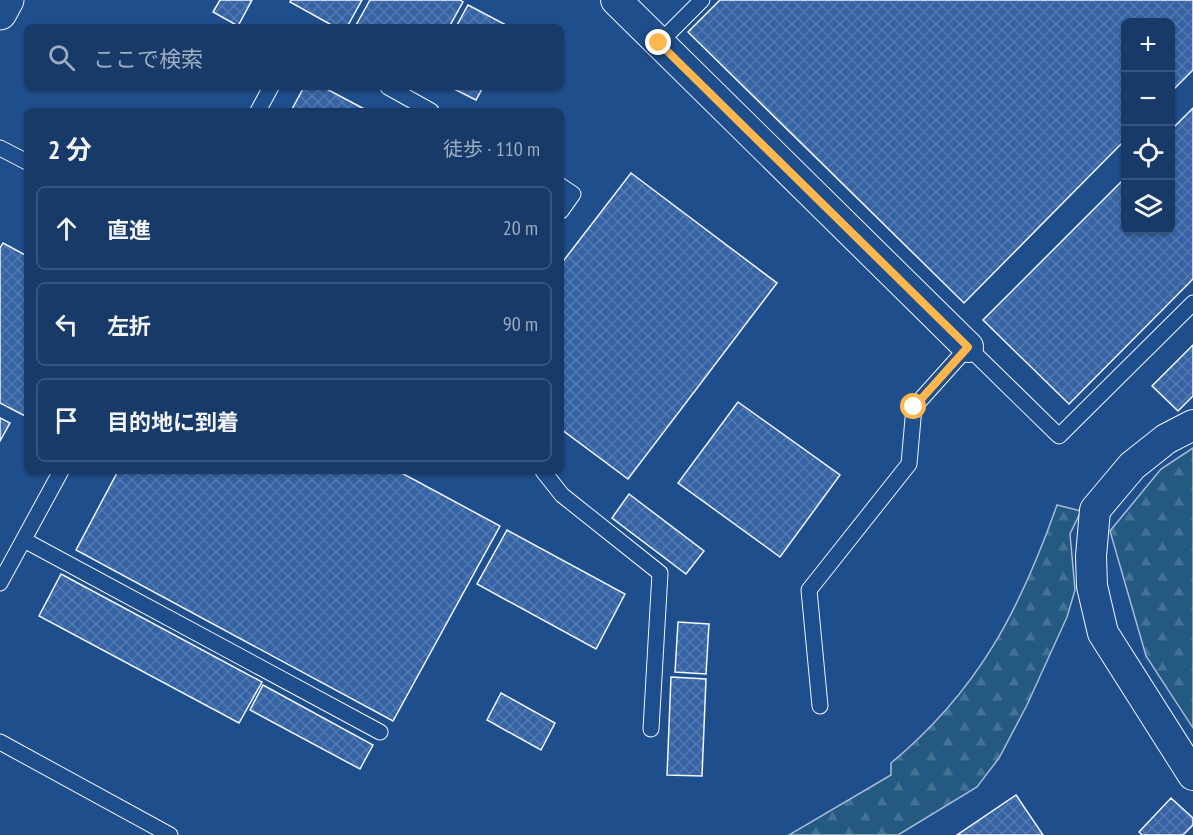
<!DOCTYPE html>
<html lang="ja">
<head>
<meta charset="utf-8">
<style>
	body { margin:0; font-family:"PT Sans Narrow","Noto Sans JP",sans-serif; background:#244571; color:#f1f3f6 }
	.controls { position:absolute; right:18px; top:18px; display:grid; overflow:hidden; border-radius:9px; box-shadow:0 2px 4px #0004 }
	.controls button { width:54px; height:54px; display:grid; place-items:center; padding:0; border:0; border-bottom:2px solid #36547d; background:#173a69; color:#f1f3f6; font:30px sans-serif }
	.stop { position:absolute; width:18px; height:18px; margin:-14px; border:4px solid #ffb74d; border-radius:50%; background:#fff }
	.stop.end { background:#ffb74d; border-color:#fff; box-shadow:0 2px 6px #0008 }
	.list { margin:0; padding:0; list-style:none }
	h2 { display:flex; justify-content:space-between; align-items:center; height:78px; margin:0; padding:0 24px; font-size:26px }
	h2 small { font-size:20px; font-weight:400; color:#9eadc0 }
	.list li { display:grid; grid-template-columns:39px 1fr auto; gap:18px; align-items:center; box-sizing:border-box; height:84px; margin:0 12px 12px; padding:0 12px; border:2px solid #36547d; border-radius:9px }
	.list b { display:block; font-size:22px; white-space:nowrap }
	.list em { font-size:20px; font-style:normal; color:#9eadc0 }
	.icon { flex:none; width:33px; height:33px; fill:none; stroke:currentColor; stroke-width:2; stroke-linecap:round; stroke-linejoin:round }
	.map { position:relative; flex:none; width:1193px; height:835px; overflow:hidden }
	.search { position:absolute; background:#173a69; box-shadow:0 2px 4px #0004; left:24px; top:24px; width:540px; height:66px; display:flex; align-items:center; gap:15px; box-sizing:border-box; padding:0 21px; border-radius:9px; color:#9eadc0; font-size:22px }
	.panel { position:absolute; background:#173a69; box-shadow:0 2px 4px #0004; left:24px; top:108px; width:540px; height:366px; border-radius:9px }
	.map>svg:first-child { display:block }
</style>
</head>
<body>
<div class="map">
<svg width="1193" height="835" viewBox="0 0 1193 835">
	<defs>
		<pattern id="forest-firs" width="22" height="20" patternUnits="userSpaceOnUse" patternTransform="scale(1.5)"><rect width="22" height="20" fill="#245a82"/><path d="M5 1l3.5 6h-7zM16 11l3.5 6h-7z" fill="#447295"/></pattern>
		<pattern id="building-cross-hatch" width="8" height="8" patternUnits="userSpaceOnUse" patternTransform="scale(1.5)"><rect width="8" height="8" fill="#3563a3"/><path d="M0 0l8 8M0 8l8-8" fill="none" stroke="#537ab1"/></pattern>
	</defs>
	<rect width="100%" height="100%" fill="#1f4e8c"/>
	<path fill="url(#forest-firs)" stroke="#a8bbd7" stroke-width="1.5" d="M1193,448V728L1146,656L1110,531L1161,469Z
		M1057,505L1081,511L1070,534L1075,590L1067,617L1027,705L999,758L977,787L898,835H789L891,775V763C978,691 1020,610 1057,505Z"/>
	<path fill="url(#building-cross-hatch)" stroke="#f2f6ff" stroke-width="1.5" d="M220,0H252L238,26L213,12Z
		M291,0H362L347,27H335L290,2Z
		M370,0H460L463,2L449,27H355Z
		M720,0H1193V70L1170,93V22H1126V139L964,303L688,32Z
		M468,5L510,27H456Z
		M304,87H323L368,111H291Z
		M450,87H483L476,100Z
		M1193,108V279L1069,404L983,320L1126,177V230H1170V131Z
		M631,173L777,283L628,479L561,429V264Z
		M3,243L27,256V417L0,403V248Z
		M1193,345V396L1178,411L1152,386Z
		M738,402L840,475L780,557L678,483Z
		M0,418L10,423L0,441Z
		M118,471H398L500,526L393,721L76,550Z
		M629,494L704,551L686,574L612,518Z
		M507,530L625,594L596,649L477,584Z
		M61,574L262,682L239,723L39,616Z
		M678,622L709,624L706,674L675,672Z
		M671,677L706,679L702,776L667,775Z
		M263,685L373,745L360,769L250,710Z
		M501,693L555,723L541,750L487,720Z
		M1016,795L1043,835H957Z
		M1171,798L1193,818V825L1183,835H1142L1139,832Z"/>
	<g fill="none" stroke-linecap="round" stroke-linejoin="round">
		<defs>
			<path id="lane" d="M659,43L702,0
				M388,87L431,111
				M258,111L271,87
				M0,148L27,162
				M561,186L573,194L561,211
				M543,471L562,495L660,573L651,729
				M24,540L380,732
				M0,583L61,471
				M820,706L809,590L909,464L914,407L968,347L1059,436L1193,303
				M0,742L170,835"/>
			<path id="street" d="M616,0L968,347
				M1193,425L1166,439L1132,466L1095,510L1091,556L1092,586L1103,633L1193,775"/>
			<path id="secondary" d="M0,13L7,0"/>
		</defs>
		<use href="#lane" stroke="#f2f6ff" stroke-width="17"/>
		<use href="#street" stroke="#f2f6ff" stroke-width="32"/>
		<use href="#secondary" stroke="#f2f6ff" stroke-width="35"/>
		<use href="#lane" stroke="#1f4e8c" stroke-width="15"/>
		<use href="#street" stroke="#1f4e8c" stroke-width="30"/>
		<use href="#secondary" stroke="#1f4e8c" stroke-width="33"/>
	</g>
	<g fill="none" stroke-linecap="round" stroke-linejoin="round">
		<path stroke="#ffb74d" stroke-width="8" d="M659,43L968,347L914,407"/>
	</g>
</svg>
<div class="controls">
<button>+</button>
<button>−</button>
<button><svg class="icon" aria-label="locate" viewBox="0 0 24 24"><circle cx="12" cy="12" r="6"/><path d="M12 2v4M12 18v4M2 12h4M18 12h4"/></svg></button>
<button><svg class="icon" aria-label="layers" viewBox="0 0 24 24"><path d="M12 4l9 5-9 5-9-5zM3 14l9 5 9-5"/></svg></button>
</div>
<div class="stop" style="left:914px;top:407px"></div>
<div class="stop end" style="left:659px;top:43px"></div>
<div class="search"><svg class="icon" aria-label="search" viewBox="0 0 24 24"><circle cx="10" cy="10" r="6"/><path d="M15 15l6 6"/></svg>ここで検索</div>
<section class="panel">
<h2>2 分<small>徒歩 · 110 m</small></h2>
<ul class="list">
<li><svg class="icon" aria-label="ahead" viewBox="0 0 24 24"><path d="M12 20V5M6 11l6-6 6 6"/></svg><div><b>直進</b></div><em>20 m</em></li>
<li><svg class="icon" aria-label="left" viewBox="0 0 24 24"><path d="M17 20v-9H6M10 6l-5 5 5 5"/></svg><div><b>左折</b></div><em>90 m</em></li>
<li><svg class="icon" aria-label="arrive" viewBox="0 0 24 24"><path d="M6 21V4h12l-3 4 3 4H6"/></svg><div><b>目的地に到着</b></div></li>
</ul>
</section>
</div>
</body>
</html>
